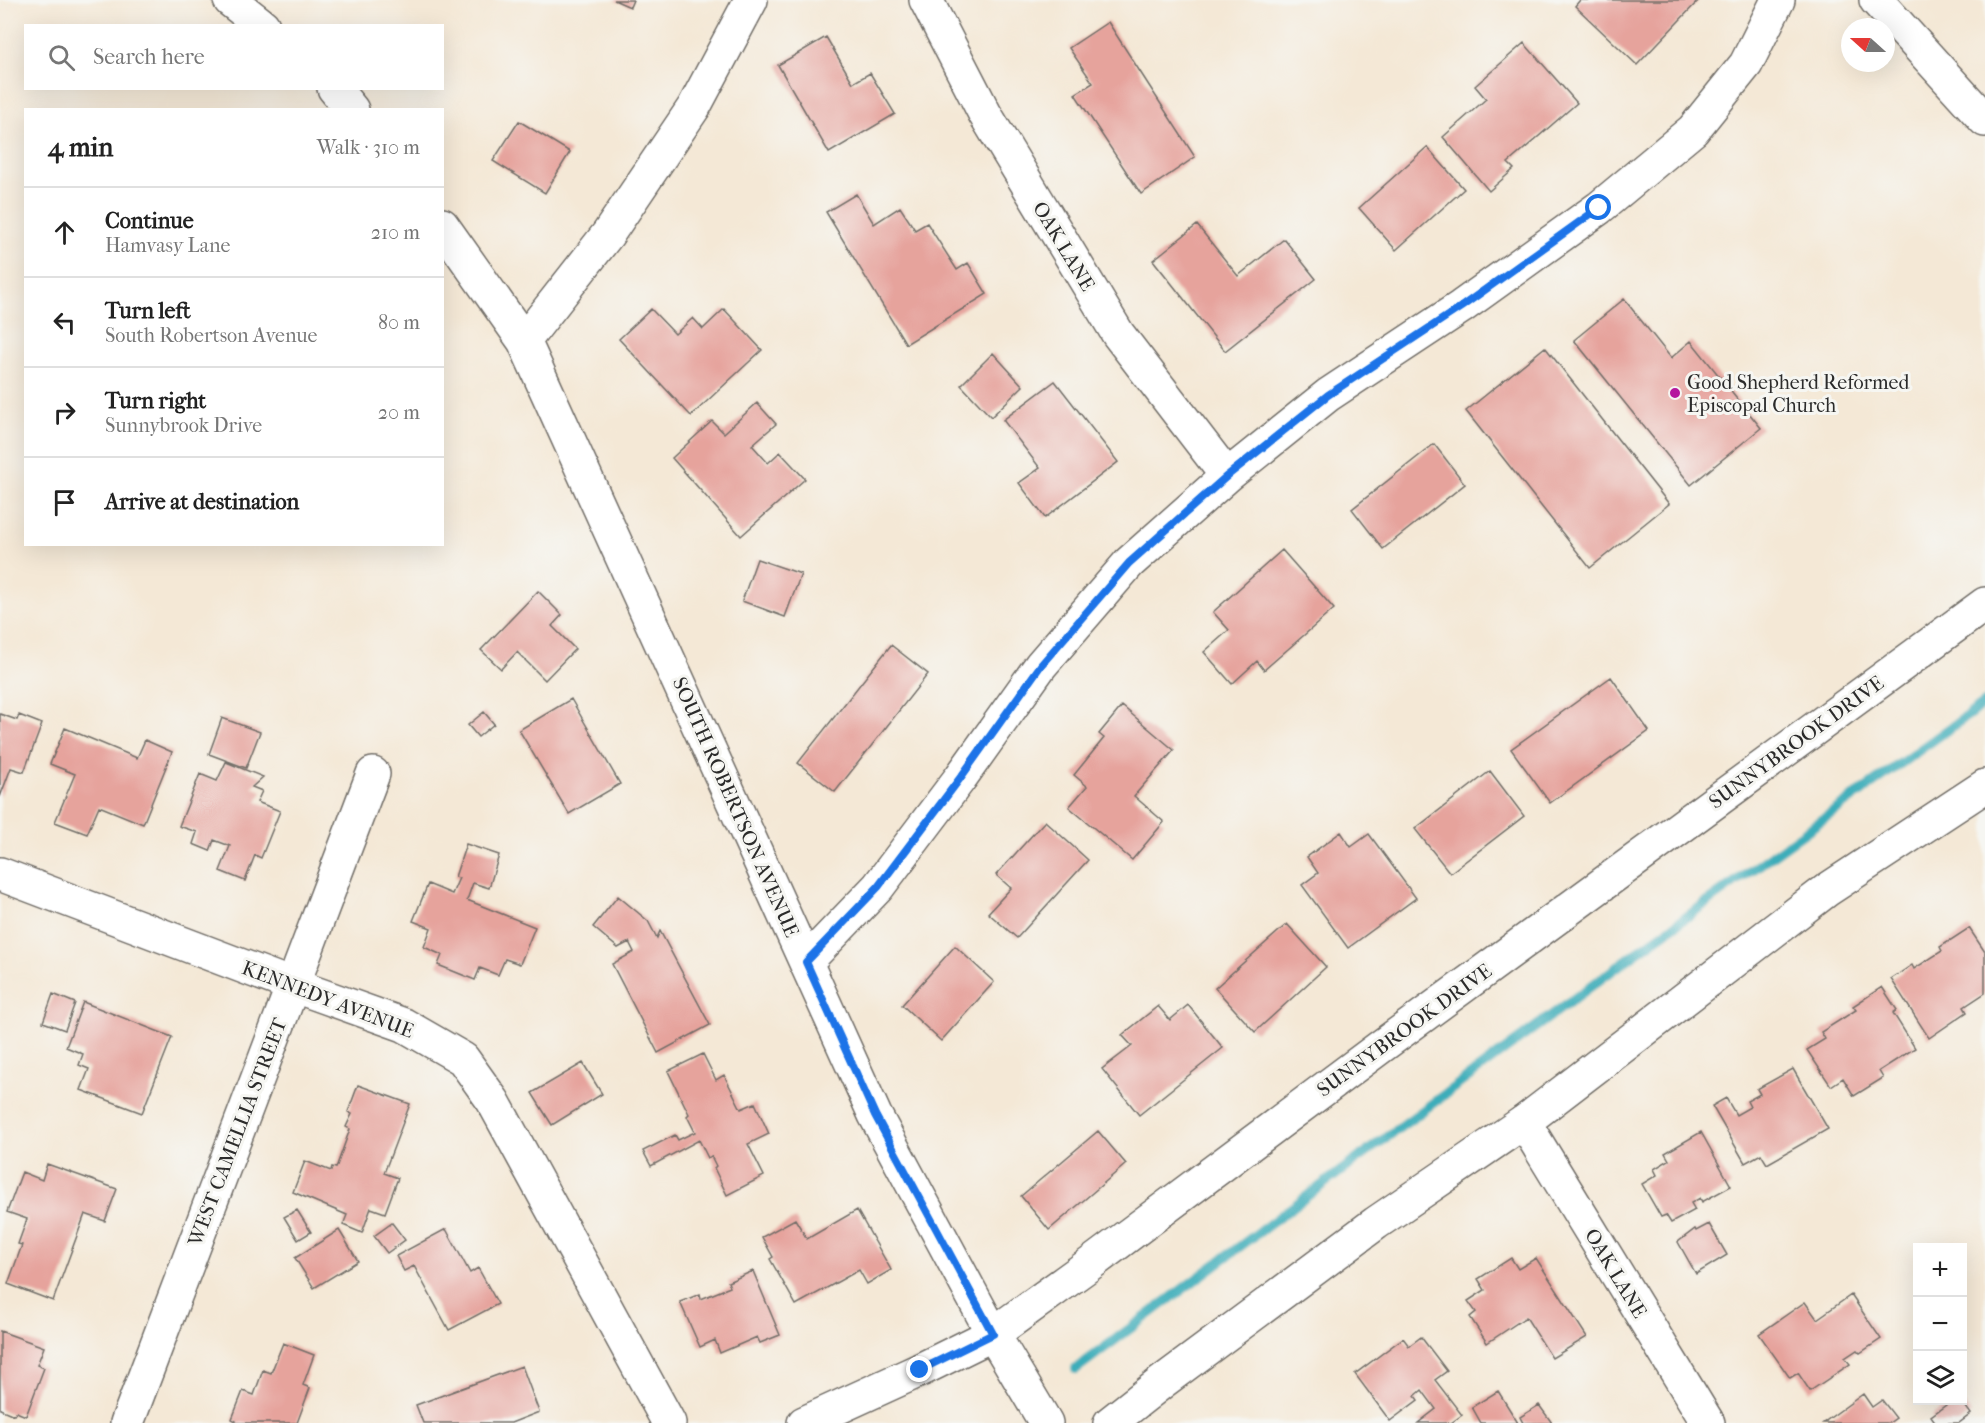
<!DOCTYPE html>
<html lang="en">
<head>
<meta charset="utf-8">
<style>
	body { margin:0; font-family:"IM FELL French Canon",serif; background:#f6f6f6; color:#222 }
	.controls { position:absolute; right:18px; bottom:18px; display:grid; overflow:hidden; border-radius:0px; box-shadow:0 6px 24px #0002 }
	.controls button { width:54px; height:54px; display:grid; place-items:center; padding:0; border:0; border-bottom:2px solid #e0e0e0; background:#fff; color:#222; font:30px sans-serif }
	.compass { position:absolute; left:1841px; top:18px; width:54px; height:54px; border-radius:50%; background:#fff; box-shadow:0 6px 24px #0002; rotate:291deg }
	.stop { position:absolute; width:18px; height:18px; margin:-14px; border:4px solid #1a73e8; border-radius:50%; background:#fff }
	.stop.end { background:#1a73e8; border-color:#fff; box-shadow:0 2px 6px #0008 }
	.list { margin:0; padding:0; list-style:none }
	h2 { display:flex; justify-content:space-between; align-items:center; height:78px; margin:0; padding:0 24px; font-size:26px }
	h2 small { font-size:20px; font-weight:400; color:#767676 }
	.list li { display:grid; grid-template-columns:39px 1fr auto; gap:18px; align-items:center; box-sizing:border-box; height:90px; padding:0 24px; border-top:2px solid #e0e0e0 }
	.list b { display:block; font-size:22px; white-space:nowrap }
	.list p { margin:0; font-size:20px; white-space:nowrap; color:#767676 }
	.list em { font-size:20px; font-style:normal; color:#767676 }
	.icon { flex:none; width:33px; height:33px; fill:none; stroke:currentColor; stroke-width:2; stroke-linecap:round; stroke-linejoin:round }
	.map { position:relative; flex:none; width:1985px; height:1423px; overflow:hidden }
	.search { position:absolute; background:#fff; box-shadow:0 6px 24px #0002; left:24px; top:24px; width:420px; height:66px; display:flex; align-items:center; gap:15px; box-sizing:border-box; padding:0 21px; border-radius:0px; color:#767676; font-size:22px }
	.panel { position:absolute; background:#fff; box-shadow:0 6px 24px #0002; left:24px; top:108px; width:420px; height:438px; border-radius:0px }
	.map>svg:first-child { display:block }
</style>
</head>
<body>
<div class="map">
<svg width="1985" height="1423" viewBox="0 0 1985 1423">
	<rect width="100%" height="100%" fill="#f6f6f2"/>
	<filter id="ink" filterUnits="userSpaceOnUse"><feTurbulence type="fractalNoise" baseFrequency=".0167" numOctaves="2"/><feDisplacementMap in="SourceGraphic" scale="12" xChannelSelector="R" yChannelSelector="G"/><feConvolveMatrix kernelMatrix="1 2 1 2 8 2 1 2 1" color-interpolation-filters="sRGB"/></filter>
	<filter id="wash" filterUnits="userSpaceOnUse"><feTurbulence type="fractalNoise" baseFrequency=".008" numOctaves="4" result="noise"/><feDisplacementMap in="SourceGraphic" scale="24" xChannelSelector="R" yChannelSelector="G"/><feGaussianBlur stdDeviation="1.35" result="paint"/><feColorMatrix in="noise" values="0 0 0 0 0 0 0 0 0 0 0 0 0 0 0 0 0 1.4 0 .05"/><feComposite in="paint" operator="in"/></filter>
	<g filter="url(#wash)">
		<rect width="100%" height="100%" fill="#f4e8d6"/>
		<g fill="none" stroke-linecap="round" stroke-linejoin="round">
			<path stroke="#3eadba" stroke-width="10" d="M1076,1369L1322,1185L1625,961L1985,703"/>
		</g>
		<g id="blocks">
			<path fill="#e6a39c" d="M614,0H633L630,7Z
				M1580,0H1699L1637,65L1575,6Z
				M1108,22L1195,157L1141,194L1075,94L1093,83L1069,48Z
				M826,37L853,83L870,73L895,114L829,153L778,65Z
				M1524,43L1577,103L1508,163L1514,169L1489,191L1443,137L1486,99L1475,86Z
				M519,121L570,152L545,193L493,161Z
				M1427,147L1464,189L1396,250L1359,208Z
				M856,194L874,224L900,207L915,230L927,223L957,270L968,263L987,294L906,344L826,212Z
				M1197,225L1238,276L1284,239L1316,279L1225,351L1153,260Z
				M1624,299L1671,358L1691,341L1761,428L1691,485L1574,340Z
				M651,309L675,334L693,318L703,329L724,309L762,350L691,416L619,339Z
				M1545,347L1669,504L1590,568L1466,411Z
				M993,353L1023,386L991,417L961,385Z
				M1055,381L1118,462L1045,518L1019,483L1040,468L1003,420Z
				M757,403L776,424L752,445L768,463L780,452L805,479L741,536L672,458L712,421L724,433Z
				M1434,444L1465,484L1383,549L1352,509Z
				M1282,550L1334,609L1264,670L1257,661L1232,684L1204,652L1229,630L1213,612Z
				M757,559L801,574L785,617L742,601Z
				M538,591L562,615L552,626L575,649L545,680L517,652L501,669L481,650Z
				M891,645L928,674L835,792L798,763Z
				M1611,677L1649,731L1550,803L1511,749Z
				M571,699L620,784L569,814L519,730Z
				M1122,706L1174,750L1134,796L1164,822L1132,860L1069,807L1087,786L1074,775L1104,738L1099,734Z
				M484,712L494,724L478,737L468,725Z
				M0,714L17,720L19,715L42,724L24,772L11,768L0,797Z
				M222,718L260,732L246,768L209,754Z
				M65,728L137,758L145,740L172,752L143,824L99,806L87,834L55,822L75,774L50,764Z
				M226,762L263,777L252,787L262,791L257,802L280,811L261,858L255,855L245,881L220,871L230,846L214,840L210,851L198,846L193,844L197,832L179,826L200,774L217,781Z
				M1490,771L1524,816L1450,873L1415,829Z
				M1045,821L1088,860L1017,938L988,913L1011,888L996,875Z
				M1341,832L1351,847L1369,834L1416,898L1348,948L1302,885L1318,873L1307,857Z
				M466,844L499,855L489,888L473,883L467,900L535,927L520,964L505,959L498,975L480,968L475,980L438,965L442,955L424,947L431,928L413,921L428,884L452,894L459,878L455,877Z
				M618,896L648,921L657,938L660,931L710,1025L658,1053L612,964L634,952L629,942L618,948L593,927Z
				M1287,924L1326,967L1255,1032L1215,988Z
				M1969,928L1985,952V993L1964,1007L1967,1012L1929,1038L1891,979L1912,965L1914,969L1942,951L1940,947Z
				M955,946L994,982L941,1041L902,1005Z
				M1882,987L1897,1010L1893,1013L1915,1048L1879,1071L1883,1078L1854,1096L1843,1078L1831,1086L1807,1050L1825,1039L1821,1032L1856,1010L1853,1006Z
				M53,994L75,1003L65,1030L43,1022Z
				M83,1002L172,1037L142,1113L81,1090L89,1069L79,1065L83,1054L66,1047Z
				M1188,1005L1223,1048L1139,1115L1102,1069L1132,1046L1122,1035L1158,1006L1170,1020Z
				M703,1054L716,1080L724,1075L741,1109L755,1103L769,1134L748,1144L764,1176L727,1195L714,1168L716,1166L711,1156L708,1158L699,1140L651,1166L643,1151L675,1135L678,1140L695,1132L687,1116L689,1114L668,1071Z
				M583,1063L602,1094L552,1125L532,1093Z
				M1793,1069L1828,1129L1767,1164L1761,1154L1745,1163L1712,1106L1726,1098L1736,1115L1750,1107L1747,1101L1760,1094L1757,1089Z
				M358,1085L410,1104L384,1173L398,1178L385,1213L371,1208L362,1233L343,1225L347,1215L293,1192L305,1161L331,1171L332,1167L336,1168L350,1129L346,1127L352,1114L348,1112Z
				M1098,1131L1126,1164L1049,1230L1021,1196Z
				M1701,1132L1731,1186L1702,1202L1700,1198L1691,1203L1695,1210L1671,1223L1666,1215L1661,1217L1642,1184L1657,1175L1654,1169L1669,1160L1665,1153Z
				M47,1164L117,1189L105,1221L85,1214L53,1301L8,1284L22,1245L18,1244L27,1219L7,1212L22,1172L42,1180Z
				M297,1210L311,1232L298,1240L284,1217Z
				M857,1210L891,1270L867,1284L859,1270L796,1305L770,1259L773,1257L762,1237L795,1219L807,1239Z
				M392,1223L405,1240L387,1253L374,1236Z
				M1709,1224L1727,1255L1696,1274L1678,1242L1695,1229L1696,1231Z
				M446,1229L470,1273L478,1268L498,1304L449,1330L414,1266L404,1271L396,1256Z
				M339,1230L358,1261L314,1288L295,1258Z
				M1511,1258L1518,1269L1536,1258L1587,1337L1552,1358L1526,1317L1487,1343L1470,1317L1476,1312L1468,1301L1485,1290L1478,1279Z
				M753,1271L780,1335L760,1343L757,1337L720,1353L715,1340L700,1347L680,1302L700,1294L701,1299L730,1287L728,1282Z
				M1851,1295L1881,1339L1860,1353L1857,1350L1845,1358L1850,1364L1810,1391L1798,1373L1790,1378L1759,1334L1805,1302L1817,1319Z
				M0,1331L44,1347L37,1365L44,1368L26,1416L16,1412L14,1415L0,1409Z
				M1421,1337L1447,1371L1435,1380L1462,1415L1451,1423H1418L1436,1409L1422,1390L1415,1396L1418,1400L1390,1421L1355,1374L1403,1338L1409,1346Z
				M283,1343L314,1355L303,1385L310,1388L297,1423H235L236,1421L232,1419L243,1391L254,1395L263,1370L271,1373Z
				M522,1366L539,1412L511,1423H423L416,1405Z
				M1498,1391L1518,1423H1481L1472,1407Z
				M1863,1394L1872,1407L1882,1400L1896,1418L1889,1423H1823Z
				M1953,1400H1961L1971,1414L1959,1423H1936L1931,1416Z
				M1539,1405L1552,1423H1523L1520,1417Z"/>
		</g>
	</g>
	<g filter="url(#ink)">
		<use href="#blocks" fill-opacity="0" stroke="#716d67" stroke-width="1.5"/>
		<g fill="none" stroke-linecap="round" stroke-linejoin="round">
			<defs>
				<path id="minor" d="M230,0L263,26
					M926,0L985,114L1118,334L1227,476
					M334,88L352,110
					M442,225L524,341L875,1115L993,1334L1046,1423
					M524,341L608,234L694,107L751,0
					M0,874L292,985L404,1025L463,1059L493,1101L669,1423
					M806,962L878,887L961,777L1041,665L1129,563L1227,476L1328,395L1461,307L1599,208L1693,130L1746,64L1778,0
					M1524,1122L1708,1423
					M127,1423L373,774"/>
				<path id="secondary" d="M1876,0L1985,120
					M804,1423L920,1370L993,1334L1086,1267L1379,1048L1985,604
					M1110,1423L1162,1382L1376,1223L1524,1122L1827,890L1985,786"/>
			</defs>
			<use href="#minor" stroke="#716d67" stroke-width="36"/>
			<use href="#secondary" stroke="#716d67" stroke-width="36"/>
			<use href="#minor" stroke="#fff" stroke-width="33"/>
			<use href="#secondary" stroke="#fff" stroke-width="33"/>
		</g>
	</g>
	<g fill="none" stroke-linecap="round" stroke-linejoin="round" filter="url(#ink)">
		<path stroke="#1a73e8" stroke-width="8" d="M920,1370L993,1334L875,1115L806,962L878,887L961,777L1041,665L1129,563L1227,476L1328,395L1461,307L1599,208"/>
	</g>
	<circle fill="#b5179e" stroke="#f6f6f2" stroke-width="2" cx="1675" cy="393" r="6"/>
	<g text-anchor="middle" stroke-width="6" stroke-linejoin="round" paint-order="stroke">
		<g font-size="20" fill="#2b2b2b" stroke="#f6f6f2">
			<text transform="translate(1064 246) rotate(59)" y="7">OAK LANE</text>
			<text transform="translate(1796 742) rotate(-36)" y="7">SUNNYBROOK DRIVE</text>
			<text transform="translate(736 807) rotate(66)" y="7">SOUTH ROBERTSON AVENUE</text>
			<text transform="translate(328 999) rotate(21)" y="7">KENNEDY AVENUE</text>
			<text transform="translate(1404 1030) rotate(-36)" y="7">SUNNYBROOK DRIVE</text>
			<text transform="translate(237 1132) rotate(-69)" y="7">WEST CAMELLIA STREET</text>
			<text transform="translate(1616 1273) rotate(59)" y="7">OAK LANE</text>
		</g>
		<g font-size="20" fill="#2b2b2b" stroke="#f6f6f2" text-anchor="start">
			<text x="1687" y="389">Good Shepherd Reformed<tspan x="1687" dy="23">Episcopal Church</tspan></text>
		</g>
	</g>
</svg>
<div class="controls">
<button>+</button>
<button>−</button>
<button><svg class="icon" aria-label="layers" viewBox="0 0 24 24"><path d="M12 4l9 5-9 5-9-5zM3 14l9 5 9-5"/></svg></button>
</div>
<svg class="compass" viewBox="-18 -18 36 36"><path d="M0-13l5 13h-10z" fill="#e53935"/><path d="M0 13l5-13h-10z" fill="#767676"/></svg>
<div class="stop" style="left:1599px;top:208px"></div>
<div class="stop end" style="left:920px;top:1370px"></div>
<div class="search"><svg class="icon" aria-label="search" viewBox="0 0 24 24"><circle cx="10" cy="10" r="6"/><path d="M15 15l6 6"/></svg>Search here</div>
<section class="panel">
<h2>4 min<small>Walk · 310 m</small></h2>
<ul class="list">
<li><svg class="icon" aria-label="ahead" viewBox="0 0 24 24"><path d="M12 20V5M6 11l6-6 6 6"/></svg><div><b>Continue</b><p>Hamvasy Lane</p></div><em>210 m</em></li>
<li><svg class="icon" aria-label="left" viewBox="0 0 24 24"><path d="M17 20v-9H6M10 6l-5 5 5 5"/></svg><div><b>Turn left</b><p>South Robertson Avenue</p></div><em>80 m</em></li>
<li><svg class="icon" aria-label="right" viewBox="0 0 24 24"><path d="M7 20v-9h11M14 6l5 5-5 5"/></svg><div><b>Turn right</b><p>Sunnybrook Drive</p></div><em>20 m</em></li>
<li><svg class="icon" aria-label="arrive" viewBox="0 0 24 24"><path d="M6 21V4h12l-3 4 3 4H6"/></svg><div><b>Arrive at destination</b></div></li>
</ul>
</section>
</div>
</body>
</html>
